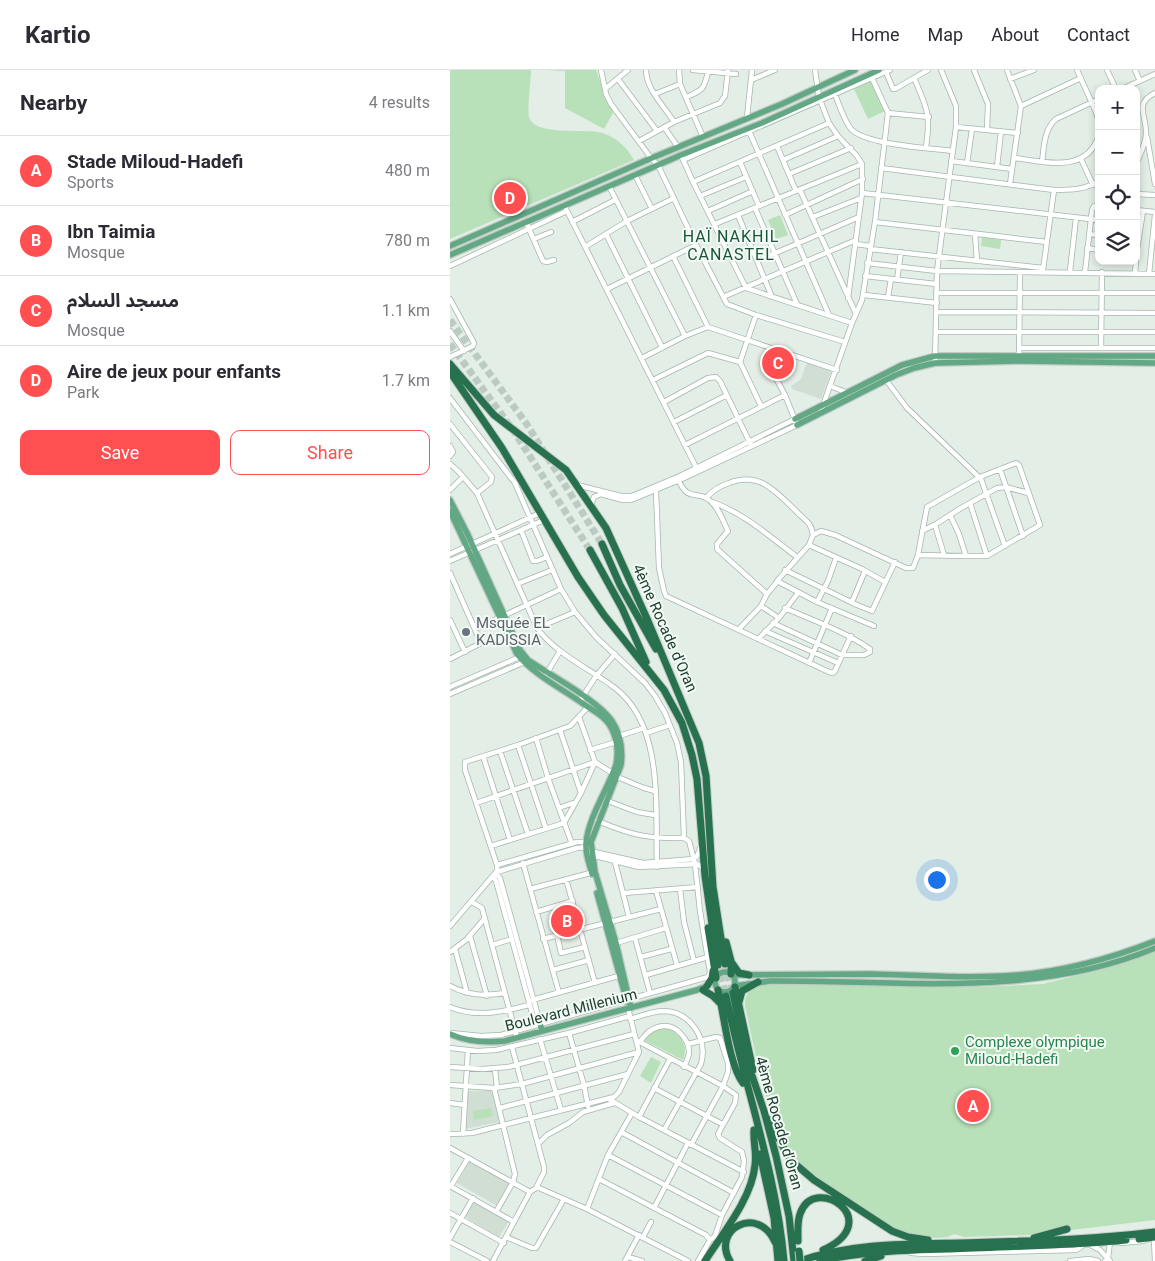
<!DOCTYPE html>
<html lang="en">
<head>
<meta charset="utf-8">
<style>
	body { margin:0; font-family:Roboto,"Noto Sans Arabic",sans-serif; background:#f2f2f3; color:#2b2b33 }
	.controls { position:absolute; right:15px; top:15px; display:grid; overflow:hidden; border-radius:10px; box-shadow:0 2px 8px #0003 }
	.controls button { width:45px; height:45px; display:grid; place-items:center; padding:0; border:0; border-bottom:1px solid #e1e1e2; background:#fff; color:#2b2b33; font:25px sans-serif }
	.you { position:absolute; left:486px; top:809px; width:18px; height:18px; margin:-12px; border:4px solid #fff; border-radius:50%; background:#1a73e8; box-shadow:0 0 0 8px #1a73e833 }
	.badge { display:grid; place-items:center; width:32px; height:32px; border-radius:50%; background:#ff4f51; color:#fff; font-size:16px; font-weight:700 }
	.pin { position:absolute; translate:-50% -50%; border:2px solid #fff; box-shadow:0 1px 5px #0006 }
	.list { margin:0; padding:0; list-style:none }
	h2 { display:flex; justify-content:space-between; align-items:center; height:65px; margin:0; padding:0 20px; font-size:21px }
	h2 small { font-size:16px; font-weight:400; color:#7c7c81 }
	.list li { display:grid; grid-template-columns:32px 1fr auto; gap:15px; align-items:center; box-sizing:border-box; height:70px; padding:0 20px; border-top:1px solid #e1e1e2 }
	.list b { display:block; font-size:19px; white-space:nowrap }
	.list p { margin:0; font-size:16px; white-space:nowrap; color:#7c7c81 }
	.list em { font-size:16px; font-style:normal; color:#7c7c81 }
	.actions { display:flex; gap:10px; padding:15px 20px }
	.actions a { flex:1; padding:11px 0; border:1px solid #ff4f51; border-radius:10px; text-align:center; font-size:18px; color:#ff4f51 }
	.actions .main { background:#ff4f51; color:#fff }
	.icon { flex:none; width:28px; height:28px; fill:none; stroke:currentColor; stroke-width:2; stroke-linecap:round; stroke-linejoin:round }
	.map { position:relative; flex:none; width:705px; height:1191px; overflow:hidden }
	header { display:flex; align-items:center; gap:30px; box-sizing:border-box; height:70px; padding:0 25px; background:#fff; border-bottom:1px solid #e1e1e2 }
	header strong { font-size:24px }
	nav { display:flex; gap:28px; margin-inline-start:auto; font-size:18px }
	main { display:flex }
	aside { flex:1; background:#fff }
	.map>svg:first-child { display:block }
</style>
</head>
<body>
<header>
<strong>Kartio</strong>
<nav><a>Home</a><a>Map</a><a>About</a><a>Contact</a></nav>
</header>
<main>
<aside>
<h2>Nearby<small>4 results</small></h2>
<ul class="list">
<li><span class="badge">A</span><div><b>Stade Miloud-Hadefi</b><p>Sports</p></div><em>480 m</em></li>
<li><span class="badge">B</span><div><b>Ibn Taimia</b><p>Mosque</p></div><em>780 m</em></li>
<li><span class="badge">C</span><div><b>مسجد السلام</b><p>Mosque</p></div><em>1.1 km</em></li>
<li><span class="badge">D</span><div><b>Aire de jeux pour enfants</b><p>Park</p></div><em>1.7 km</em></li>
</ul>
<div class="actions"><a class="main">Save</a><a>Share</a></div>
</aside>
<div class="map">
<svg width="705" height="1191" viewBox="0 0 705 1191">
	<rect width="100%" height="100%" fill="#e2eee6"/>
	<path fill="#d0ded4" d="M357,292L382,299L371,329L342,319L341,316L351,309Z
		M40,1020L45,1026L49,1052L15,1059L18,1021Z
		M19,1092L59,1113L47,1136L7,1113Z
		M25,1131L59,1151L49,1167L15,1147Z"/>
	<path fill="#b9e1b9" d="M0,0H81C81,11 77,38 79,47C84,66 134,59 148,62C164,65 177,77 184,90L0,169Z
		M96,0H146L163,43L154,59L115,38V1Z
		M422,11L435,41L418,49L404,19Z
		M330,145L338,165L326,169L318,150Z
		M532,167L551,170L550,179L531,176Z
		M705,881V1150L579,1165L514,1167L504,1164C489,1174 451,1162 436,1153C417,1143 345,1094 336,1078C313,1034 306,983 295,936C295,910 319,913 338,913L528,917L593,914L657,898Z
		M216,957C231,963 239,974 233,990L192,969L199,962Z
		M201,987L211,992L201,1013L190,1006Z
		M41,1038L43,1046L24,1050L23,1041Z"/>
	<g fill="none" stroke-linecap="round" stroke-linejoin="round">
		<path stroke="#bbcbc2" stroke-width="7" stroke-dasharray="7 3.5" stroke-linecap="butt" d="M0,250L76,353L152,474
			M0,274L63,360L140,480
			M275,894L283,923
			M268,895L276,926"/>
		<defs>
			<path id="minor" d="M151,0L156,24L161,34L201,88L208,95L246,175L277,234L306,245L395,272
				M196,0C196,19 214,36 224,52
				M229,0L230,14L253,67
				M243,0L286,4
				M365,0L369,27L379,53L388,66L407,86L412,94V123L398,228
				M524,0L538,34L537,60
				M557,0L571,36
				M627,0L646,42L649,53
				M657,0L666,19
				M685,0L690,11
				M436,2L443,19L447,18L464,8
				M168,9L207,61
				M560,9L584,0
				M301,10L325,0
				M155,19L178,0
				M672,19L705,4
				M205,24L230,14
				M385,24C389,35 394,50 401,59C416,75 480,78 503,81
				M237,27C253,20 254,19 258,2
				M438,43L479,47
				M297,47L302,0
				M214,57L228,77
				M506,57L568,63
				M299,61L379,245
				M697,67L705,114
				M189,71L224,52L270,33L275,26L278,0
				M327,76L346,121
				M476,77C481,44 477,38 464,8L478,0
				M231,85L243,112L296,218L402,253
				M565,88C595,92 637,104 649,65
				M631,89L643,115
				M233,90L440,0
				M333,90L388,66
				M501,91L562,99
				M290,92L309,136
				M592,92C594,77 594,59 606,49L649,29
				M517,93L522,59
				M686,94C690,85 696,73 696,64C697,46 683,34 705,23
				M547,97L551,61
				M431,98L604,120C620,120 635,120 649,111
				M339,104L401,78
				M185,105L202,139
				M243,112L379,53
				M560,114L571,36L631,8
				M686,114L688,124
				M159,116L235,266
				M350,120L406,244
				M412,123L649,150
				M686,124L705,125
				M250,126L296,107
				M114,135L248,401
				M305,138L347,234
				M686,140L705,142
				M258,141L303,121
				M288,145L322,227
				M335,145L413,109
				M363,147L411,128
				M76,152L93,191L97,192L104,190
				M122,152L165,130
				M425,152L597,172
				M265,154L412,94
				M156,164L212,277
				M525,164L527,191
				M639,164L649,165
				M84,169L101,162
				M406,174L420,176
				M135,177L177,151L224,128
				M637,178L649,180
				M420,179L593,198
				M223,186L258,257
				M686,186L693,141
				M307,191L409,147
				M417,193L487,201L705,204
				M0,196L117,141
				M593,200L604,120
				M620,201L626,148
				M635,202L642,140L644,136H649
				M685,203L686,191
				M699,204L705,145
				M415,206L486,214
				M447,210L451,182
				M157,219L246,175
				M486,223H705
				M414,225L487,233
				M273,227L406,170
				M438,227L441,209
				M0,229L24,273L23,276L0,287
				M487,242L705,243
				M0,261L14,281
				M486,262H705
				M569,278H705
				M651,278L652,202
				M569,287L570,202
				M192,288L235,266L258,257L387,300
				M290,292L306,245
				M485,293L487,201L506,57V36L491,0
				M203,310L258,283L290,292L311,336
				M436,310L457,338L531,409L555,476
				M380,316L398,323
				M0,328L65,413L111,519L125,542L147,568L195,613L205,626L215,643L227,673L231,692L234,768L239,771L245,794L250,841L260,902L258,907L51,965L31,966L1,963
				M214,332L258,308L266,307L270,311L300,373
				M370,344L402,253L412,230L425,152L438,43L422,8
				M224,352L277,325
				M0,354L42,407L41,412L27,423
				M235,375L335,325
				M0,376L3,382L0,386
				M0,394L9,402L27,423L87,558C107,585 139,598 165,618C215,656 205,741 207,797
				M550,399L573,466
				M228,409C238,433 247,420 259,430C268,436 273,451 278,461L267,474V479L317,524
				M127,415L171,426H182L230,406L345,349
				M0,420L13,407
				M206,421L209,498L214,521L216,526L379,602L383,603L385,601L392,585H414L420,582V579C394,561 364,551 335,538
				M257,427C263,420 270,416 279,413C310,401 326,422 346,441C355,451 361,451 363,465
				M262,432C294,443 320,467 347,487
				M520,433L537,486
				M141,435L144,427L151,424L173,430H181L232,409L347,355L335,325L320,297L319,286L322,278
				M485,455L494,485
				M71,460L83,491H87L97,487
				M472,461L486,454L511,438L547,418L556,417L578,423
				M359,475L412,499L435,512
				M0,484L90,443
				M468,485L516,486
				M0,491L94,450
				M335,500L407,535L422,541L445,492
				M0,503L31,573L0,589
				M67,514L102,500
				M367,532L378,511L386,488
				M402,532L415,501
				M311,536L329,548
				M0,550L15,582
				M323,553L392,585L401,566
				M424,556L367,532L327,511L359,475L363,465L371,461L385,465L456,498H463L468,485L477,437L530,407L566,393L569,395L590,455L537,486H516L509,464L500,445
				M87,558L125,542
				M25,559L111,519
				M289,559L311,536L317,524L327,512
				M315,561L388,593
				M308,569L329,548L348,523
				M359,593L382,538
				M97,603L110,581
				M0,617L72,586
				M0,624L77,591
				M130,631L146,606L165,584
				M129,647L145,692L170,708L194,718L205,721
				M110,660L131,723
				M196,663L220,655
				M166,667L194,658
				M86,668L98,708L122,774
				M140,680L166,672
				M50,681L78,764
				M33,686L60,770
				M158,731L187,742L205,745
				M26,733L145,692
				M109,738L126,732
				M148,751C181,765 198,769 234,768
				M96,759L68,675L120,656L138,637
				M41,776L114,753L131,723L145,692
				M140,781L193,793L244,789L247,786L251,776
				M141,785L189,797L247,794L252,797
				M165,792L179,847
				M73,793L109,923
				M47,795L127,772H138
				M47,802L127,778L137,777
				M46,804L50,808L90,953
				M43,807L46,811L85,954
				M116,809L145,913
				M80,819L144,802
				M230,819L234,852L244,891
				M206,821L227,895
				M174,823L248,817
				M22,832L32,838L67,968
				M86,842L123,831
				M0,856L47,801V795L15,700V692L68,675
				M107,865L111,883L135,877
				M20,866L37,926
				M185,868L200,923
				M93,869L211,839
				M166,873L216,858
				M42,875L62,869
				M5,879L17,923
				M0,882L16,870L35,848
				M191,887L221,879
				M103,900L139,890
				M196,905L258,887
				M0,916C19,926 35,926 55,923
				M82,930L172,905
				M0,937C27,948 52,942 79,935
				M180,949C191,946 203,941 214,941C241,942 258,969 251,994L214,1060
				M119,963L134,1015L138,1036
				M90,969L111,1040
				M186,970L273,1016L286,1025L285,1033L268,1064L270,1068L292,1082L294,1091L292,1107L272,1145L265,1166L260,1170L248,1191
				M190,972C199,957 218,949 231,964C236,969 239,975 239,982C239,987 236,992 234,997
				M238,974L266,967L270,968L278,993V1002L273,1016L241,1075
				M62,977L94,1097V1102L86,1118
				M0,978L27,981L46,980L119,963L180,946
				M0,997L33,999L58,997L184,964
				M45,999L47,1018
				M0,1015L44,1018L72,1014L189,982
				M44,1018L65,1104L63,1112L46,1142
				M204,1018L272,1054
				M159,1029L189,1047L294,1102
				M0,1033L15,1035
				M50,1038L178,1004
				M189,1047L220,989
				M171,1062L284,1123
				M0,1064L22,1063L164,1027L169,1022L189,982L178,938
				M13,1064L18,980
				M88,1074L97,1065L119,1053L133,1042L164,1033
				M0,1078L80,1122L43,1191
				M158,1085L272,1145
				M149,1109L256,1165L260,1170
				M0,1116L64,1152
				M1,1116L18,1088
				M80,1122L86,1118H89L137,1139L238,1191
				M204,1138L238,1073
				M137,1139L158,1085L182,1043
				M0,1143L54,1173
				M56,1167L82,1178H86L114,1129
				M193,1167L201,1152
				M0,1168L23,1128
				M704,1170L705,1191
				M0,1172L37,1191
				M671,1173L693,1171
				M639,1174L650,1180L660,1191
				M461,1183L474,1184L626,1180L631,1177L633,1174
				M178,1187L192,1191
				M175,1191L189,1165
				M620,1191L639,1189L648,1191
				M655,1191L658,1188L660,1172"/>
			<path id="major" d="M0,176L197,90L332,34L405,0
				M0,185L231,85L312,53L429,0
				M345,349L452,295L485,286H705
				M347,355L446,305L464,298L485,293L569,291L705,293
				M0,430L17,463L70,580L78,590C100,605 149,631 162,651C171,665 173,679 171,695L141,772L145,802L166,873L181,938
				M0,441L67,584C85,606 113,619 135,635C144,641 153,645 159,654C167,666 169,682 166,695C157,721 139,746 136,773C135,784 140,795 142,804
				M147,823L177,932
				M265 912a10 10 0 1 1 20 0a10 10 0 1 1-20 0Z
				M282,905C328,905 374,904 420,904C469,905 519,909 568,905C615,901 662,888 705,871
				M285,916L320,911C449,910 583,929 705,878
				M90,953L92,961
				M0,964C18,972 36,973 55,971L247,920L257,916"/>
			<path id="highway" d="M0,294L44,345L116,400L156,458L198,551L249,673L256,706L263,817L275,894
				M0,302L52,378L128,507L154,545L214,620L232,653L242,685L247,709L255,806L268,895
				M152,474L170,515L206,579
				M140,480L172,538L196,592
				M258,858L266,908
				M276,872L281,891V904
				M282,893L289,903L299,905
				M257,916L262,908L263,901
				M285,917L303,1000
				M253,920L263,926L270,933
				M268,920C274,944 279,995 293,1013
				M283,923L295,985L314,1041L326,1086L339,1146L344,1191
				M276,926C294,1015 326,1101 334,1191
				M289,932L292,921L308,912
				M319,1050L337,1084L344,1093L364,1110L442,1161L458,1167L478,1170
				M310,1084L324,1148L328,1191
				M584,1168L617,1159
				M689,1169L705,1167
				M348,1171C348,1163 347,1152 350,1144C364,1102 437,1151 373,1180
				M255,1191C273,1163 302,1128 305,1095C307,1083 303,1072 304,1060
				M280,1191C261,1159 308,1134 325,1172
				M350,1191C402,1173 457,1174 511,1173C576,1171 641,1170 705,1162
				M370,1191C413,1181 457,1180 500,1179C559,1176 618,1176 676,1170
				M415,1191L431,1186"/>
		</defs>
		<use href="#minor" stroke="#a4b7ac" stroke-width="6"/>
		<use href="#major" stroke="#c1cac5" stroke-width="8"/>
		<use href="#highway" stroke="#c1cac5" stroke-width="9"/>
		<use href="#minor" stroke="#fff" stroke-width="4.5"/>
		<use href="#major" stroke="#62a884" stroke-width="5.5"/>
		<use href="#highway" stroke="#28714f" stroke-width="7"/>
		<defs>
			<path id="highway-bridge" d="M349,1181L350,1191"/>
		</defs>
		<use href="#highway-bridge" stroke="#c1cac5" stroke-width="9" stroke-linecap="butt"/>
		<use href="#highway-bridge" stroke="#28714f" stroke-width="7"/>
	</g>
	<circle fill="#6b7280" stroke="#f3faf5" stroke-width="2" cx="16" cy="562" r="5"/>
	<circle fill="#2e9e5b" stroke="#f3faf5" stroke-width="2" cx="505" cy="981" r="5"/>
	<g text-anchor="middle" stroke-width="4" stroke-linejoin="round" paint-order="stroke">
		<g font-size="15" fill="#5b616d" stroke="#f3faf5" text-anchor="start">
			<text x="26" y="558">Msquée EL<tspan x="26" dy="17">KADISSIA</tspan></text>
		</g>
		<g font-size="15" fill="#204130" stroke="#f3faf5">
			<text transform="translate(215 558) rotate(66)" y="5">4ème Rocade d'Oran</text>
			<text transform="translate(121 940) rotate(-14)" y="5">Boulevard Millenium</text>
			<text transform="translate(329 1053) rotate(74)" y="5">4ème Rocade d'Oran</text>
		</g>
		<g font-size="15" fill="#27864d" stroke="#f3faf5" text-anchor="start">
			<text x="515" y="977">Complexe olympique<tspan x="515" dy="17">Miloud-Hadefi</tspan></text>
		</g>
		<g font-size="16" letter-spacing="1" fill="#195638" stroke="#f3faf5">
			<text x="281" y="172">HAÏ NAKHIL<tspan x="281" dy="18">CANASTEL</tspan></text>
		</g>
	</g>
</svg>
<div class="controls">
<button>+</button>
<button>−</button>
<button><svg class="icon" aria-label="locate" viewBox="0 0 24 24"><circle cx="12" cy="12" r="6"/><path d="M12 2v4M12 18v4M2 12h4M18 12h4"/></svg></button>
<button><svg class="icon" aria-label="layers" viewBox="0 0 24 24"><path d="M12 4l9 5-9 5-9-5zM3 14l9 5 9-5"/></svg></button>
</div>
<div class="you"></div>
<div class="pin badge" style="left:523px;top:1036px">A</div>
<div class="pin badge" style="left:117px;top:851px">B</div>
<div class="pin badge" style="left:328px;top:293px">C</div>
<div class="pin badge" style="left:60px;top:128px">D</div>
</div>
</main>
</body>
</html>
